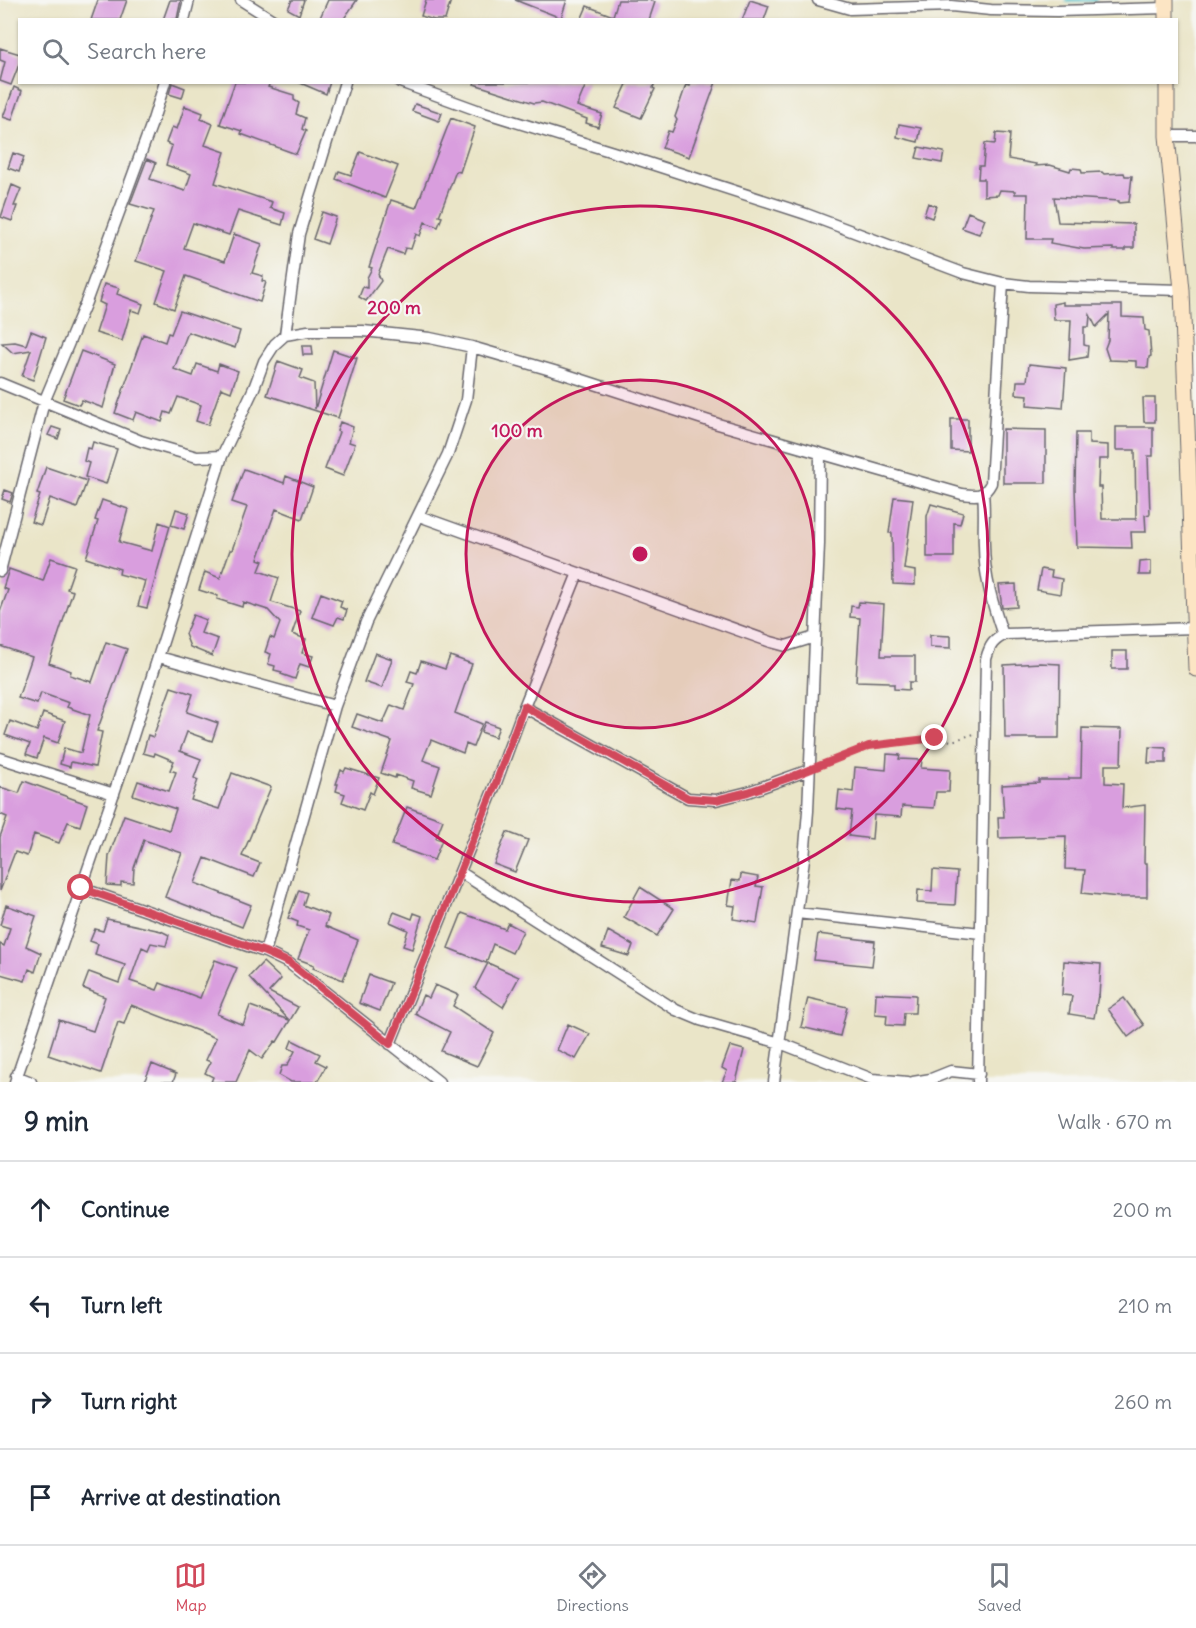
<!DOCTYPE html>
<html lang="en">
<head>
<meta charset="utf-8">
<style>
	body { margin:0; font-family:Delius,sans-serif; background:#f2f2f3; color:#1f2937 }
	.stop { position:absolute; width:18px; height:18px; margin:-14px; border:4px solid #d1495b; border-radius:50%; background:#fff }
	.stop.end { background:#d1495b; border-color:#fff; box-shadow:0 2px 6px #0008 }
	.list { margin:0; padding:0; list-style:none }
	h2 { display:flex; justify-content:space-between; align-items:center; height:78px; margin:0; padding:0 24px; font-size:26px }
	h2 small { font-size:20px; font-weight:400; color:#747a83 }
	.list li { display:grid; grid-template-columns:39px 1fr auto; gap:18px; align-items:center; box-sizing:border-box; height:96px; padding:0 24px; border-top:2px solid #e0e1e3 }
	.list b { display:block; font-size:22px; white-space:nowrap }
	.list em { font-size:20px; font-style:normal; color:#747a83 }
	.icon { flex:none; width:33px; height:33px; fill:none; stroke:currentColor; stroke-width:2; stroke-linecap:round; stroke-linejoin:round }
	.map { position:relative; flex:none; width:1196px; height:1082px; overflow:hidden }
	.search { position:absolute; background:#fff; box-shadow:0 2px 4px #0004; left:18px; right:18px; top:18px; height:66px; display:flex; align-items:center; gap:15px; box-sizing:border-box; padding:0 21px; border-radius:0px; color:#747a83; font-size:22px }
	.sheet { height:462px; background:#fff }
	nav { display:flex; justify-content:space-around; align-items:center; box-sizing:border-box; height:84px; border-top:2px solid #e0e1e3; background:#fff; font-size:16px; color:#747a83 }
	nav a { display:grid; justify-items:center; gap:3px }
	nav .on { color:#d1495b }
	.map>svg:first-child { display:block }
</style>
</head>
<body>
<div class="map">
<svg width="1196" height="1082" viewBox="0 0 1196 1082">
	<rect width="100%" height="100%" fill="#f6f6f2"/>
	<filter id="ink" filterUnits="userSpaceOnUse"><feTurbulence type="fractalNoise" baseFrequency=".0167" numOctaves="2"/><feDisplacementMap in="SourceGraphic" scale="12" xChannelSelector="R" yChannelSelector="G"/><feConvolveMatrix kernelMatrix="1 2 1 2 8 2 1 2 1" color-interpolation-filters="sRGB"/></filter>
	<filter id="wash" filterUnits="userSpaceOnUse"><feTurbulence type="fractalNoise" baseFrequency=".008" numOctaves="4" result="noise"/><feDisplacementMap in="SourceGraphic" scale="24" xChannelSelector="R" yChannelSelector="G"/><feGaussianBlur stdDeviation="1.35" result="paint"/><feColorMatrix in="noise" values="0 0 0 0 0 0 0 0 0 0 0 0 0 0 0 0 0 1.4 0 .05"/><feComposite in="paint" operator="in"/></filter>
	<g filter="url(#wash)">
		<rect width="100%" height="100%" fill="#eae5c8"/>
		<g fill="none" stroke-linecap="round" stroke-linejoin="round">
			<path stroke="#58c5ce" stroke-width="4" d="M1067,0H1095"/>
		</g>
		<g id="blocks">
			<path fill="#d99ede" d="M98,0H127L120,20H91Z
				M170,0H181L177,19L163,20Z
				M292,0H304L299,15L288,9Z
				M328,0H357L343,20H319Z
				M426,0H451L445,20H434L421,16Z
				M515,0H567L561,18Z
				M618,0H648L655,2L649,20H581L587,6L613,16Z
				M750,0L769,6L764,20H742Z
				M0,48L20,54V62L11,85L0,81L5,62L0,60Z
				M235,82H270L268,87L294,95V100L299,103L296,114L305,118L302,129L306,131L296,154L241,134L242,131L220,124Z
				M298,82H330L326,94Z
				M475,82H587L577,106L602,114L598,127L586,123L587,119L542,102L534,103L474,84Z
				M628,82H655L653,88L655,89L641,118L616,108Z
				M691,82H716L689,157L662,148L668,131L672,132L677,120L675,117L686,85L690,86Z
				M172,83L185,88L182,98L169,94Z
				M14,87L22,91L12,120L3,117Z
				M415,104L442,113L439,121L412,111Z
				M185,106L203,113L201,119L213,124L205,145L225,152L215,183L272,202L270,208L285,213L282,225L238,211L229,235L193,223L184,248L225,261L234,234L262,244L252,273L263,276L262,281L266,282L260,302L186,276L174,309L156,302L167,271L136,261L154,211L130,204L147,159L156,163L150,179L185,191L191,174L166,165L172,146L166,143L172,127L177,129Z
				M451,118L475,127L460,172L456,171L439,216L442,217L438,227L425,222L420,236L416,234L411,249L405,248L403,254L388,249L378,274L381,281L366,301L359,297L363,287L367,288V278L372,268L369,267L391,200L416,208Z
				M899,124L921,128L918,142L897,137Z
				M996,133L1010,134L1008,159L1036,164L1035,166L1050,165L1070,171L1071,168L1081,169L1082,173L1102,172L1104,174L1124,173L1125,176H1132L1129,202L1119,203V201L1054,197L1058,222L1134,224V248H1126V250H1113V248L1084,249L1050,243L1051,239H1027L1028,194H1015V191L1000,190L998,195L984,196V179H978L979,166H983L985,143L995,144Z
				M919,147L944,152L942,163L916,158Z
				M360,152L398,166L385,198L336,179L339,171L351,175Z
				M13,153L24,157L19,172L8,168Z
				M12,185L21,189L14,206H17L12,221L1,217Z
				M928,203L936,206L932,218L924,215Z
				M322,212L336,217L327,244L313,239Z
				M968,212L985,219L979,234L962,228Z
				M104,284L119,288L117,294L143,304L140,313L131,310L122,341L96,333L105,305L99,302Z
				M1063,302V305H1122V317L1144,318L1145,330L1149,331L1151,356L1149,357L1148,368L1136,367V361L1109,360L1105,348L1108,340L1109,314L1096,327L1090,315L1089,327H1084V345L1088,346L1087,357L1069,360L1071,320H1054L1053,304Z
				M180,311L240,331L235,348L188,332L174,369L193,376L197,364L217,371L219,364L238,371L231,392L221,388L208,425L196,421L201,405L178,397L171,414L165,412L162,422L136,412L133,420L115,413L143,334L165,342L168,333L171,334Z
				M31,331L46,337L33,380L22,376L31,350L13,353L2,343L15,342L26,345Z
				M302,346H312L313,355H303Z
				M333,350L357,358L338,418L267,395L278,361L303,370L300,378L314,383L315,409Z
				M81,351L115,364L103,408L82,400L79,405L63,399Z
				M1029,364L1066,368L1063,408L1027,405L1028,395L1016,394L1017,381H1027Z
				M1143,398H1155V422H1144Z
				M951,419H968V451L951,450Z
				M340,422L353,427L349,442L355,444L343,476L325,469L339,432L337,431Z
				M52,427L61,430L58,439L48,435Z
				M1116,427H1153V456H1148L1150,514L1145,515L1146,532H1131L1132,548L1077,547L1075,488L1076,433H1089V444L1108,445V459H1099L1098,487H1101L1102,519H1136L1135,450H1116Z
				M1003,429L1046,430V483H1003Z
				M93,442L117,449L106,484L85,477L89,463L84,461L87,448L91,449Z
				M46,467L87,481L77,508L50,498L41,525L31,522L40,495L37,494Z
				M244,469L284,483L286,476L313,487L302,519L276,509L258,559L263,561L259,571L279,578L271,602L300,611L292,634L306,639L302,653L313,656L309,667L300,664L295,679L281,674L282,672L274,670L275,666L268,664L271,654L265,652L270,637L274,639L280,623L268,610L243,602L242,607L217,599L218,596L199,590L205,572L220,578L230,550H232L247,507L232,502Z
				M5,490L13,493L10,502L2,499Z
				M894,497L913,499L904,569L915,571V585L893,584L892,533H889Z
				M102,500L128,509L119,542L152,551L159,522L170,526L147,608L138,606L145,581L119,574L120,569L86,558L98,521L95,520Z
				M931,504L963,513L960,524L954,523V557H927V516Z
				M176,509L189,513L184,529L171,525Z
				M51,558L75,566L67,589L73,591L49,663L71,671L70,675L92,682L106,642L127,649L97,731L102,732L95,767L71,762L70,767L60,764L64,748L81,753L90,715L67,707L69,703L41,693L37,704L18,698L32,657L0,646V612L8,590L3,588L9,569L43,581Z
				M1151,561V575H1139L1140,562Z
				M1041,569L1052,571L1051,577L1062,579L1060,594L1037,590Z
				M1016,584L1017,607L1002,608L999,585Z
				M321,593L342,601L340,607L347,610L344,619L338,617L334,625L312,617Z
				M859,602L884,604L881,656H915V682H909V690L894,689V684H889V682L856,681L860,618L850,617L851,606L858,607Z
				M193,615L206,620L201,633L218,639L212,656L190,647L185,634Z
				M930,635L951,636V648L930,647Z
				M1112,651H1127V669H1112Z
				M375,653L392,659L382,688L364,682Z
				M450,656L472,664L455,713L482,724L473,747L466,744L463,753L431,740L423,760L440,766L431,794L411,788L413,781L396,775L395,778L381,773L392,741L352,727L357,714L383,723L391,705L404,710L414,684L407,682L411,671L417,673L421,661L445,669Z
				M1040,663L1060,664L1059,738H1005L1004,665Z
				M171,687L193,694L187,712L218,723L212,741L187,732L180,751L201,759L194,778L198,780L191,800L219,809L232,773L271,787L242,856L260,863L254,877L205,858L195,883L251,905L242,927L165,897L182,853L144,840L134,868L133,883L121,882V886L107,885L109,856L124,815L169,830L176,809L133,795L138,781L169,791L176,772L170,770L174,761L155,753L154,756L143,753L148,735L153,737Z
				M43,713L65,721L58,743L44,738L37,758L26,754L30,744L5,735L10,721L37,731Z
				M485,722L499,727L495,737L481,732Z
				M1082,728L1122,729L1121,765H1105V783L1123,784L1122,808L1145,805L1144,863H1147V897H1119L1082,893L1085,870L1065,869L1066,836L999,838L998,817H1004L1002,785L1039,783V780H1069V778H1081Z
				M1149,747L1166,748V763H1148Z
				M887,754L900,755L899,759L922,760L921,768L950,770L949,792H936L934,808L902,806L901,817L874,815L872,839L849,836L852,811L837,809L839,790L853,792L855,767L886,770Z
				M346,768L379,778L373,794L370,792L363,810L342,802L345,794L336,791L338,784H336L341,770L344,772Z
				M24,781L87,804L80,826L68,822L59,843L34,834L27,856L15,852L0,891V837L7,817L0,814V787L19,793Z
				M407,807L443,820L436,838L442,840L434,860L392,845Z
				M507,832L528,840L515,872L494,864Z
				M933,870L957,872L955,905L917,903L918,890L932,891Z
				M741,874L758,877L756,886L763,887L757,923L733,919L735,906L728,905L732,880L740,881Z
				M640,887L674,909L657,936L624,917Z
				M299,890L307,893L303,905L329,915L325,926L358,940L343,980L313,968L314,965L298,959L309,930L297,926L298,922L288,918Z
				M6,905L36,916L26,946L41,953L35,972L29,969L25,981L0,974V944L4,946L10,928L0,925Z
				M394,912L412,919L414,913L422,916L412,949L403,946L408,930L390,922Z
				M462,913L505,929L508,923L523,931L512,953L493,944L486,963L448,948Z
				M107,919L161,931L169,935L166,946L151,943L148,950L142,947L130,981L157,990L160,983L200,998L215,960L237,968L217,1014L243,1025L250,1006L289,1020L249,977L263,962L281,979L269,992L298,1007L277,1042L275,1041L262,1059L250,1050L236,1082H211L213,1077L205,1073L211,1062L206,1060L216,1038L131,1005L124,1024L118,1022L101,1073L48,1055L59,1020L93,1031L105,997L83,988L89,972L119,983L125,965L95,955L98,944L90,941L95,929L103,931Z
				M608,931L633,945L629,956L602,948Z
				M818,934L875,941L872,966L814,960Z
				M1064,961L1101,964L1099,997L1098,995L1094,1018L1069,1014L1072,996L1062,995Z
				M488,963L519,977L503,1007L475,988Z
				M369,975L391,983L380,1011L359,1003Z
				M435,985L458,995L453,1006L494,1033L477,1066L441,1051L450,1032L415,1014L423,995L429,998Z
				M876,993L916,995L915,1013H904L903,1026L886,1025L887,1015L875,1014Z
				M808,998L847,1007L840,1036L801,1027Z
				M1124,998L1144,1025L1128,1037L1108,1009Z
				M568,1024L590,1034L576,1059L557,1050Z
				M292,1040L320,1054L316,1061L326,1066L317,1082H291L279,1075L282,1066H287L295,1051L289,1048Z
				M730,1046L744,1050L736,1082H722L727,1071L722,1068Z
				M152,1064L176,1074L173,1082H144Z"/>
		</g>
	</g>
	<g filter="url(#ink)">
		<use href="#blocks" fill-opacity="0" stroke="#68666c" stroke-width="1.5"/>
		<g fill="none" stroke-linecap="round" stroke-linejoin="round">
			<defs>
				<path id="minor" d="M241,0L273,20
					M818,0L850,9L951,6L991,10L1057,11L1166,8
					M184,20L189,0
					M400,82L477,110L639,160L806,214L963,273L1003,283L1029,286L1182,290
					M1167,136H1196
					M285,335L299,234L345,82
					M0,383L141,441L197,457L222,456
					M983,493C985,511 983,528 984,545C984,576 993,606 1003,635
					M419,516L771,642L786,646L815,637
					M0,571L44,402L86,302L152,123L165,82
					M159,657L335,706
					M524,707L688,798L716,800L748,792L809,770
					M0,758L114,794
					M460,872L676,1010L700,1020L780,1043L872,1079L908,1082
					M81,888L265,952L290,964L439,1082
					M797,913L981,933
					M265,952L335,706L366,622L448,454L466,400L472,347
					M390,1044L496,783L524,707L578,573
					M16,1076L31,1082
					M15,1082L126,758L222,456L254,388L264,361L275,344L285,335L308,331H363L430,338L472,347L561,373L718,424L962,494C977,496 984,497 991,483L1003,283
					M774,1082L804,859L808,811L819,544L820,454
					M913,1082L931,1079L951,1071L979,1074
					M978,1082L986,659C990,645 993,640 1006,634L1195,628"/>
				<path id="secondary" d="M1166,0V20
					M1167,82V136L1182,290L1196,669"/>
			</defs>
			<use href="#minor" stroke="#68666c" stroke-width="13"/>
			<use href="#secondary" stroke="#68666c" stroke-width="17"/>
			<path stroke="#68666c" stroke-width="2" stroke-dasharray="1.5 4.5" stroke-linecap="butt" d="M821,765L869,746L935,738L952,741L974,734"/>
			<use href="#minor" stroke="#fff" stroke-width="10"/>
			<use href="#secondary" stroke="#fce5c4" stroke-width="15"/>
		</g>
	</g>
	<g fill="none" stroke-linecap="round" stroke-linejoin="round" filter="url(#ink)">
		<path stroke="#d1495b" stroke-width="8" d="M81,888L265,952L290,963L310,979L390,1044L496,783L524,706L688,798L716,800L748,792L791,777L869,746L935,738"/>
	</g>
	<circle cx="640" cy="554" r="174" fill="#c2185b" fill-opacity=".12"/>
	<g fill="none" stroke="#c2185b" stroke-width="3">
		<circle cx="640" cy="554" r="174"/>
		<circle cx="640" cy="554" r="348"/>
	</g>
	<circle cx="640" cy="554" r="9" fill="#c2185b" stroke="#f6f6f2" stroke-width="3"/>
	<g font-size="18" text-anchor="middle" font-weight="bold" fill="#c2185b" stroke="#f6f6f2" stroke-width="4.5" stroke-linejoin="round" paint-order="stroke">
		<text x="394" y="314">200 m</text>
		<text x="517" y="437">100 m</text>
	</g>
</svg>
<div class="stop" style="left:81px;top:888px"></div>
<div class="stop end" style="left:935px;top:738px"></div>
<div class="search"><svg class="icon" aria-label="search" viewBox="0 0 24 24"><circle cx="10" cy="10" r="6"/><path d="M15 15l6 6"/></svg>Search here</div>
</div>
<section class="sheet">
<h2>9 min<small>Walk · 670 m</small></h2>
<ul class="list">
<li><svg class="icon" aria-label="ahead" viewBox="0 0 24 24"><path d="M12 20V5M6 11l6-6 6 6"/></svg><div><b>Continue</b></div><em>200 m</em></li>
<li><svg class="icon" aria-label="left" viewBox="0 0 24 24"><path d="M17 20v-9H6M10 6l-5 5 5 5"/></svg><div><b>Turn left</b></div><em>210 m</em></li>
<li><svg class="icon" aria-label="right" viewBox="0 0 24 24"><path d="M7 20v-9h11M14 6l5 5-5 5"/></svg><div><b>Turn right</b></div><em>260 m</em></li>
<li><svg class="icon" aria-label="arrive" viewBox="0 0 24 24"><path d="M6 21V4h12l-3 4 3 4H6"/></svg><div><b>Arrive at destination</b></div></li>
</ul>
</section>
<nav>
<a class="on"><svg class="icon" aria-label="map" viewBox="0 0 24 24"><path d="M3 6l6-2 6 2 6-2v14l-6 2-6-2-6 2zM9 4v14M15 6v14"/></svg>Map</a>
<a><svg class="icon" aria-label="directions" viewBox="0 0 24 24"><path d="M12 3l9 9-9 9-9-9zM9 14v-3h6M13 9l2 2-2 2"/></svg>Directions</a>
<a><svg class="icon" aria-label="saved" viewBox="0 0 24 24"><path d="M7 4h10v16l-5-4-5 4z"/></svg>Saved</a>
</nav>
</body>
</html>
